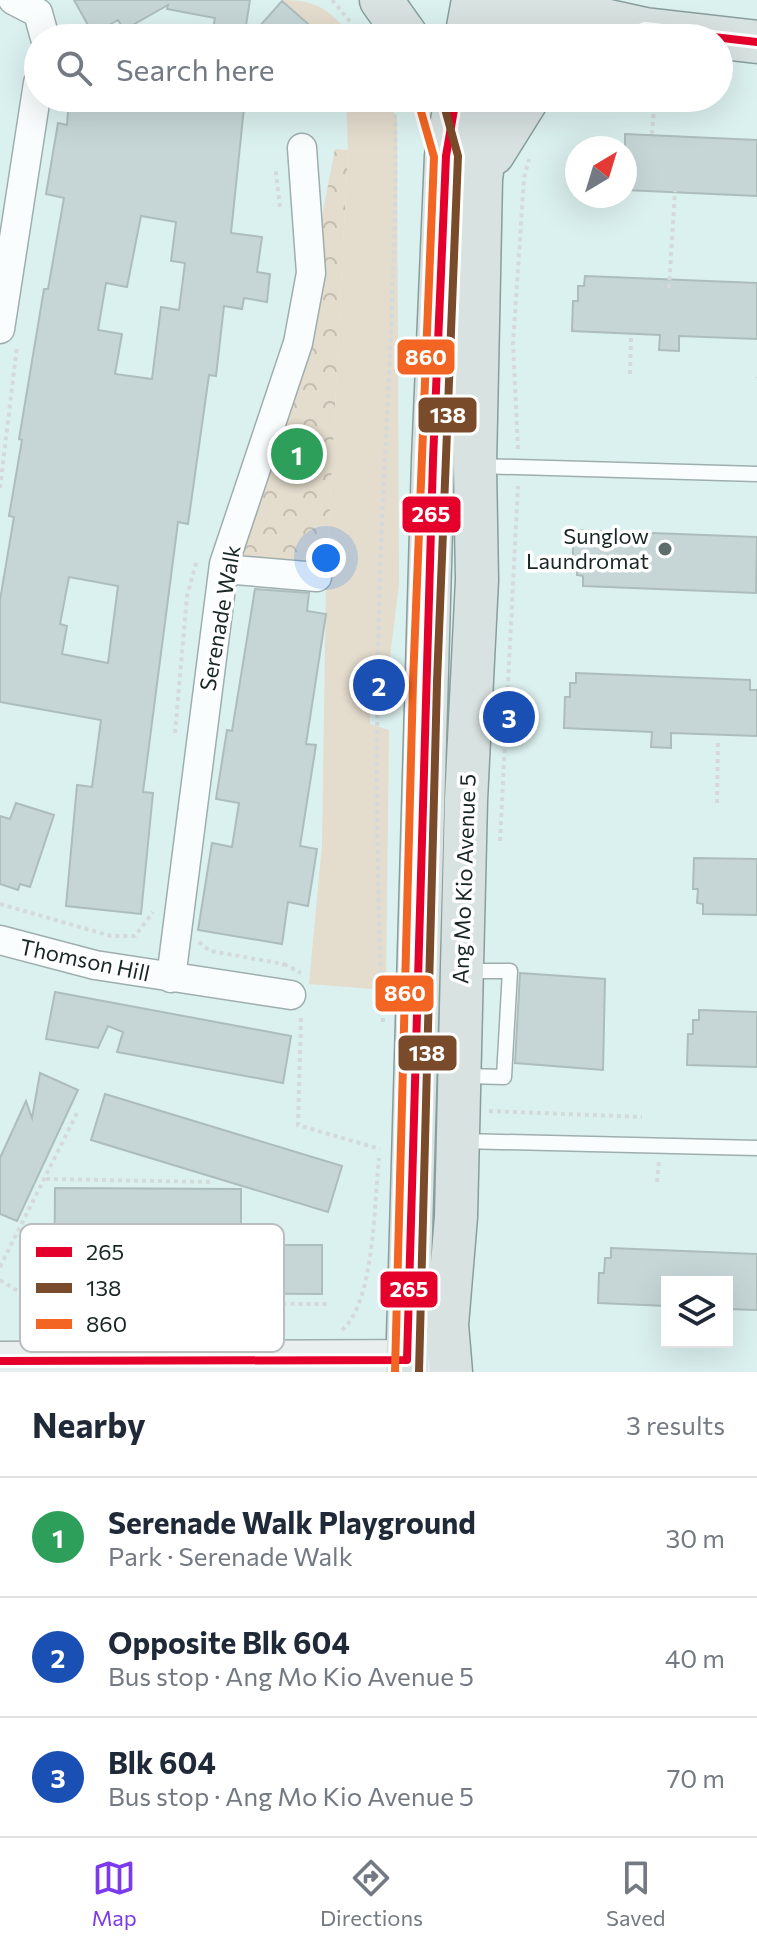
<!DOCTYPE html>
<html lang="en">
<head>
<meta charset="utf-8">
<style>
	body { margin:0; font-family:Commissioner,sans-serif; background:#f6f6f7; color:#1f2937 }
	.controls { position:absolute; right:24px; bottom:24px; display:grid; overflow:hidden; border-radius:0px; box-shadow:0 8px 32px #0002 }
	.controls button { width:72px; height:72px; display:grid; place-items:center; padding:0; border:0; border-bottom:2px solid #e0e1e3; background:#fff; color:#1f2937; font:40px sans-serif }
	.compass { position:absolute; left:565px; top:136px; width:72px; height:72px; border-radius:50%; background:#fff; box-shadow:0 8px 32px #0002; rotate:38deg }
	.you { position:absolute; left:326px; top:558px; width:28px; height:28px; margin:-20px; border:6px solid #fff; border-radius:50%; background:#1a73e8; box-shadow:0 0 0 12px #1a73e833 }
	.badge { display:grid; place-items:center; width:52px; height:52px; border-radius:50%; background:#7c3aed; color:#fff; font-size:26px; font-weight:700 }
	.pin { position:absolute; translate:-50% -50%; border:4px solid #fff; box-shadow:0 2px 8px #0006 }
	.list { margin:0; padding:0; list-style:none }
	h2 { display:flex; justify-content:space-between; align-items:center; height:104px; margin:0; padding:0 32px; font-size:34px }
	h2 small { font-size:26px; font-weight:400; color:#747a83 }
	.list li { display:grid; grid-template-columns:52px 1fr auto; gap:24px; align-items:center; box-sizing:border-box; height:120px; padding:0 32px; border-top:2px solid #e0e1e3 }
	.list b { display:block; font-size:30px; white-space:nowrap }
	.list p { margin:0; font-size:26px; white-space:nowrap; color:#747a83 }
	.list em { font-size:26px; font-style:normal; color:#747a83 }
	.icon { flex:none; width:44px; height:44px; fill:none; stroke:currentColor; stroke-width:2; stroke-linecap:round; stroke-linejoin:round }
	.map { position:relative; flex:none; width:757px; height:1372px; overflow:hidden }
	.search { position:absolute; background:#fff; box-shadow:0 8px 32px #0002; left:24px; right:24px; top:24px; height:88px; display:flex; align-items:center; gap:20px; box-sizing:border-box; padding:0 28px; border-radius:44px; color:#747a83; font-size:30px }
	.sheet { height:464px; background:#fff }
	nav { display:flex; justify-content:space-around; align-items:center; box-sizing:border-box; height:112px; border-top:2px solid #e0e1e3; background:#fff; font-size:22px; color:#747a83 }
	nav a { display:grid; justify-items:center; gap:4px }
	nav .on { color:#7c3aed }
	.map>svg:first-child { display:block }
</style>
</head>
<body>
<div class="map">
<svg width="757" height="1372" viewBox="0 0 757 1372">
	<defs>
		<pattern id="park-crowns" width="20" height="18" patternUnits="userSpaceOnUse" patternTransform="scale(2)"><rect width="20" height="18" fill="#e4dccd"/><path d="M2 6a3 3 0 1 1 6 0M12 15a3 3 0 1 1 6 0" fill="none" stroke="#c3bdb0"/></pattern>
	</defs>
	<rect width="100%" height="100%" fill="#dbf1ef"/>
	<path fill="#e4dccd" d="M281,0C320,0 328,10 354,38H324Z
		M346,98H388L397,119L399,585L389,665H370V724L389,730L386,990L309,984L322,845L326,583L348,150Z"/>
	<path fill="url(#park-crowns)" d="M335,149L348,150L326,583L225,564L311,273Z"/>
	<path fill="#c6d6d6" stroke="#adbdbc" stroke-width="2" fill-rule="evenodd" d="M74,0H250L244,38H211L215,18L167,9L168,5L124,30L118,20L93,34Z
		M282,1L324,38H249Z
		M69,98H245L231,233L262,237L257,272L270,274L267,302L244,298L242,309L224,306L216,376L209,375L188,524L178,522L143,792L153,793L141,914L66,906L77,785L92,787L101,720L0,702V600L14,517L9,516L22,440L19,439L44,289H48L64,198L46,194L58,123L67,125ZM141,216L176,222L171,261L185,263L179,310L161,307L152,379L115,374L122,334L98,330L106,283L127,287ZM69,577L118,586L108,663L62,654L67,626L60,624Z
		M625,134L757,140V196L625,190Z
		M585,276L757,283V339L679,336V351L659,350L660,335L572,331L573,301H578V286H584Z
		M573,530L757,537L756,593L583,586V576L577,575V561L573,560Z
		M255,589L309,593L307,611L326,614L306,744L316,745L300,846L317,849L308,906L288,902L282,944L198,930L212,843L232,847L239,803L216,799L227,730L232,731Z
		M576,673L750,680V690H757V736L671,733V748L651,747L652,732L564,728L565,697H570V683H576Z
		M16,803L54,815L30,887L20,884L18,890L0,884V816L10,819Z
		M694,858L757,859V915L703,914V904L697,903L698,889H693Z
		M520,973L605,979L603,1070L515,1063Z
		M55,992L291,1036L283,1083L117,1052L123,1032L108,1026L98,1048L46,1039Z
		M699,1010L757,1012V1067L687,1065L688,1034H693V1020H699Z
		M40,1073L78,1090L17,1221L0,1214V1158L26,1101L32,1118Z
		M105,1094L342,1166L328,1212L91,1140Z
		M55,1188L241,1189V1245H322V1294L54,1292Z
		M611,1248L757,1254V1310L727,1309V1282H667V1306L598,1303L599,1273H604L605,1258H611Z"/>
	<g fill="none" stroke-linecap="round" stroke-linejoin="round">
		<defs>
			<path id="service" d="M478,466L757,474
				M465,1076L504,1077L510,971H465
				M462,1141L757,1148"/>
			<path id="minor" d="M13,0L38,13L45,38
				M0,329L38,83
				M224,569L317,577
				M0,940L95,965L291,995
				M171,978L224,564L298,343L311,273L302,148"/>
			<path id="secondary" d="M0,1361L439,1359"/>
			<path id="primary" d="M381,0L408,38
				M513,0L645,29L757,42
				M466,38L473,0
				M501,38L507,0
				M493,154L528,98
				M407,1372L433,460L446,156L456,98
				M451,1372L447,1325L456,1217L466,800L477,580L475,466L481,179L492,98"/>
		</defs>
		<use href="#service" stroke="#9eaeae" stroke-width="17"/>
		<use href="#minor" stroke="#9eaeae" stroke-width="31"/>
		<use href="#secondary" stroke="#9eaeae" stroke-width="41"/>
		<use href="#primary" stroke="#889e9d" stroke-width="45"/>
		<path stroke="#d4dada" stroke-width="4" stroke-dasharray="4 4" stroke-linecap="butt" d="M332,0L364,38
			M652,134L655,98
			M280,207L276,173H281
			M669,288L675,191
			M630,374L631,337
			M757,378V377
			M518,449L513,344L524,178L529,159
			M0,488L17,346
			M175,733L187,596L197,560
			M717,803L718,739
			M500,841L518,486
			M0,904L111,936H135L153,912
			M199,942L210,951L284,964L283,969
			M284,964L301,973
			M301,1018L298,1125L380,1149
			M383,1022C376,885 376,748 379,610C383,445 398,280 395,114L391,98
			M489,1111L642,1117
			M46,1179L214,1182
			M657,1182L659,1161
			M0,1267L78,1111
			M0,1280L29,1298L56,1303L329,1304
			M342,1330C375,1302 374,1201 379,1158"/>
		<use href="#service" stroke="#fafdfd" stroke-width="14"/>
		<use href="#minor" stroke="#fafdfd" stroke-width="28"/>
		<use href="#secondary" stroke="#e9efef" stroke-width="38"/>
		<use href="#primary" stroke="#d8e2e1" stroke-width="42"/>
		<defs>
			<path id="bus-1" d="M622,38L645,29L757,42
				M0,1361L407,1360L433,460L446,156L456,98"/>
			<path id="bus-2" d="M419,1372L437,682L458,156L442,98"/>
			<path id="bus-3" d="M395,1372L413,682L434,157L418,101"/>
		</defs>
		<use href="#bus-1" stroke="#fff" stroke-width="14"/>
		<use href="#bus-2" stroke="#fff" stroke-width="14"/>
		<use href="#bus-3" stroke="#fff" stroke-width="14"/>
		<use href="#bus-1" stroke="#e4002b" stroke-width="8"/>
		<use href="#bus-2" stroke="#7a4b2a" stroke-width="8"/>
		<use href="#bus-3" stroke="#f26522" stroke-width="8"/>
	</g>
	<circle fill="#5c6d6c" stroke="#fff" stroke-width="3" cx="665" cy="549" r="8"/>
	<g text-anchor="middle" stroke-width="7" stroke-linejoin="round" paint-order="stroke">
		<g font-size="22" fill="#182625" stroke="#fff" text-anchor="end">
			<text x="649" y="544">Sunglow<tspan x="649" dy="25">Laundromat</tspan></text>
		</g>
		<g font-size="22" fill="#182625" stroke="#fff">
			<text transform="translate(220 618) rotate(-80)" y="8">Serenade Walk</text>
			<text transform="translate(464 879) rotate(-88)" y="8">Ang Mo Kio Avenue 5</text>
			<text transform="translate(85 960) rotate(12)" y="8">Thomson Hill</text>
		</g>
	</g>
	<rect x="20" y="1224" width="264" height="128" rx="12" fill="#fff" stroke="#babebe" stroke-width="2"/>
	<rect x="36" y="1247" width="36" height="10" fill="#e4002b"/>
	<rect x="36" y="1283" width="36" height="10" fill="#7a4b2a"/>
	<rect x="36" y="1319" width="36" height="10" fill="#f26522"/>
	<g font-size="22" fill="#182625">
		<text x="86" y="1260">265</text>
		<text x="86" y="1296">138</text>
		<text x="86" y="1332">860</text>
	</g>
	<g stroke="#fff" stroke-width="3">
		<rect x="396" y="338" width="60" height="38" rx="8" fill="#f26522"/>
		<rect x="417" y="396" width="61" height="38" rx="8" fill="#7a4b2a"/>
		<rect x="401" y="495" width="61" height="39" rx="8" fill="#e4002b"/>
		<rect x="374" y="974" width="61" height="39" rx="8" fill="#f26522"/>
		<rect x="397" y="1034" width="61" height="38" rx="8" fill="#7a4b2a"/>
		<rect x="379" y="1270" width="60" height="39" rx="8" fill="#e4002b"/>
	</g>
	<g font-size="22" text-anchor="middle" font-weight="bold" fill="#fff">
		<text x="426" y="365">860</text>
		<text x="448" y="423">138</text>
		<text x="431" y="522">265</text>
		<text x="405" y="1001">860</text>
		<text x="427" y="1061">138</text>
		<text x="409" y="1297">265</text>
	</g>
</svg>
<div class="controls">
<button><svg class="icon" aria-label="layers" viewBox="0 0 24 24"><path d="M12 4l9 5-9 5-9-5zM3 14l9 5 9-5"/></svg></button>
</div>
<svg class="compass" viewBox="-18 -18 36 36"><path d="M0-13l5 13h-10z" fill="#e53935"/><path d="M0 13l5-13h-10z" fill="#747a83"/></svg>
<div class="you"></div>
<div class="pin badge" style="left:297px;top:454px;background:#2e9e5b">1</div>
<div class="pin badge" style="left:379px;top:685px;background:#1a4fb4">2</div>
<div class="pin badge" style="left:509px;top:717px;background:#1a4fb4">3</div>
<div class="search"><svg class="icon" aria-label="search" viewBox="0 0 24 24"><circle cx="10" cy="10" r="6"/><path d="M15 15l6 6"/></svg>Search here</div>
</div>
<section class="sheet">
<h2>Nearby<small>3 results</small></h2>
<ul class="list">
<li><span class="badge" style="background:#2e9e5b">1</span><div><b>Serenade Walk Playground</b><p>Park · Serenade Walk</p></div><em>30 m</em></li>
<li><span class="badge" style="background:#1a4fb4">2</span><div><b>Opposite Blk 604</b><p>Bus stop · Ang Mo Kio Avenue 5</p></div><em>40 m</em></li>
<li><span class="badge" style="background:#1a4fb4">3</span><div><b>Blk 604</b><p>Bus stop · Ang Mo Kio Avenue 5</p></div><em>70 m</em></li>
</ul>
</section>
<nav>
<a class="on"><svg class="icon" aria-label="map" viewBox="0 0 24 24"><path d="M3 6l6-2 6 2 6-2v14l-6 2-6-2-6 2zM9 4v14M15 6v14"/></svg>Map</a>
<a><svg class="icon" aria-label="directions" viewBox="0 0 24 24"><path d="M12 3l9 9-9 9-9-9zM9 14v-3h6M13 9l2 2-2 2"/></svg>Directions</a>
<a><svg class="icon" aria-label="saved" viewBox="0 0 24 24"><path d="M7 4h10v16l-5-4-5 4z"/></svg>Saved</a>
</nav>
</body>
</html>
